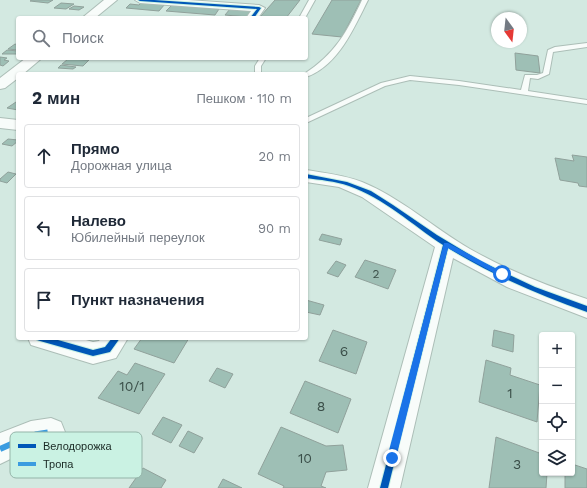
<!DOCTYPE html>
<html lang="ru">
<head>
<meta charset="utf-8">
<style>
	body { margin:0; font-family:"Work Sans",sans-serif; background:#f2f2f3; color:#1f2937 }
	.controls { position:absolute; right:12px; bottom:12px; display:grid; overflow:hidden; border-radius:4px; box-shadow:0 1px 3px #0004 }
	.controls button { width:36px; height:36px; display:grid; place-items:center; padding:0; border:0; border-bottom:1px solid #e0e1e3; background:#fff; color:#1f2937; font:20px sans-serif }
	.compass { position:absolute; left:491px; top:12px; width:36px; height:36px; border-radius:50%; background:#fff; box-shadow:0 1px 3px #0004; rotate:165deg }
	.stop { position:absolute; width:12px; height:12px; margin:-9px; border:3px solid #1a73e8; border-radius:50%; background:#fff }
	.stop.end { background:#1a73e8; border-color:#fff; box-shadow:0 1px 4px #0008 }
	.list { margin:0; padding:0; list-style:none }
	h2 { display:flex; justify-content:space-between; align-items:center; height:52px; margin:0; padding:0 16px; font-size:17px }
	h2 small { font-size:13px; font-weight:400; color:#747a83 }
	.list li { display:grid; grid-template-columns:26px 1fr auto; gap:12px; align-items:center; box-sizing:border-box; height:64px; margin:0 8px 8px; padding:0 8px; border:1px solid #e0e1e3; border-radius:4px }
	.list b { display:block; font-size:15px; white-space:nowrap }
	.list p { margin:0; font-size:13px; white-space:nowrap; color:#747a83 }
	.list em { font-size:13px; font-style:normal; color:#747a83 }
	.icon { flex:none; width:22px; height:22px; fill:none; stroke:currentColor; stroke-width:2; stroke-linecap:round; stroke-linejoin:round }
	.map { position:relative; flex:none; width:587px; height:488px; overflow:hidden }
	.search { position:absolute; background:#fff; box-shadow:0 1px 3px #0004; left:16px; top:16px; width:292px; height:44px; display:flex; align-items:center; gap:10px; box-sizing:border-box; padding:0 14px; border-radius:4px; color:#747a83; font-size:15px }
	.panel { position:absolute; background:#fff; box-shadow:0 1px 3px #0004; left:16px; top:72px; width:292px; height:268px; border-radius:4px }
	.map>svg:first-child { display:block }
</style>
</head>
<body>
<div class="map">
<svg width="587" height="488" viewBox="0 0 587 488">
	<rect width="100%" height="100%" fill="#d3e9e1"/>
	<path fill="#9ebfb5" stroke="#90a19b" d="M32,0H53L48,3L30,1Z
		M275,0H300L286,18L260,17Z
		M332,0H361L342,37L312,34Z
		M61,3L74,4L66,9L54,8Z
		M141,3L165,4L159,11L126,8L130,4L139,5Z
		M172,5L219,9L215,15L166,11Z
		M74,6L84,7L79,10L69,9Z
		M230,9L252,10L247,17L225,15Z
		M15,44L18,45V50L8,49Z
		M7,50L18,51V54H2Z
		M515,53L538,56L540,73L516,70Z
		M0,57L7,58L4,60L9,61L3,66L0,65Z
		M68,59L89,60L83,66L62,64Z
		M61,65L76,67L73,69L58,68Z
		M16,102H18V110L7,108Z
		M8,139L18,140V141L12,146L2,144Z
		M572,155L587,157V187L579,186L578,183L560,180L555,158L574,161Z
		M8,172L16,174L7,183L0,181V179Z
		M322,234L342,239L340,245L319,240Z
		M365,260L396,270L388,289L355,277Z
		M336,261L346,265L338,277L327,273Z
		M306,300L324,305L320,315L306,312Z
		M333,330L367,342L356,374L319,361Z
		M494,330L514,335L513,352L492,346Z
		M142,338H189L174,363L134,349Z
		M486,360L511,368L510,375L540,385L537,422L479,402Z
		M135,363L165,374L139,414L98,398L118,371L127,375Z
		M217,368L233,374L225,388L209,381Z
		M305,381L351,399L338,433L290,413Z
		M163,417L182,425L171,443L152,434Z
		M281,427L326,446L343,445L347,470L326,472L321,486L326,488H283L284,486L258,474Z
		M188,431L203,438L194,453L179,446Z
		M496,437L542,454V473H547L546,488H489Z
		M572,464L587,469V488H565V473H572Z
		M143,468L166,480L161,488H129Z
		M223,479L242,488H218Z"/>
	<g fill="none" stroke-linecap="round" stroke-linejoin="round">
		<defs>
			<path id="service" d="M309,0H315L305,18H299Z
				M362,0H368C354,28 338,66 306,77V74H304C335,54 347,32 362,0Z
				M587,43V47L553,52L549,74L538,79L530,78L528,91L587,100V104L459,85L410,80L385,86L306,123V118L381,83L410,76L459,81L521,90L525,75H537L543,73L548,50L555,47Z
				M260,58H266L261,66V74H255V66Z"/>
			<path id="minor" d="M135,0H188L259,5L265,8L258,18H246L251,11L140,3Z
				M0,118L18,120V130L0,128Z
				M306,170C325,173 344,175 362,182C401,198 434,228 470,249C507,270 547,286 587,299V318L507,287L453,258L400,488H368L435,247L362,197L339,187L306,182Z
				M28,338H79L93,342L99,341L101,338H128L116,358L93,364L31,345Z
				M51,418L61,422L65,432L61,442L51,446L31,449L0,464V433L31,421Z"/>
			<path id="tertiary" d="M104,0H117L95,18H82Z
				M26,58H42L23,74H18V78L5,88L0,89V78Z"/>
		</defs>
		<use href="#service" stroke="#acbeb7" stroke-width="2"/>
		<use href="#minor" stroke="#acbeb7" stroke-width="2"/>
		<use href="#tertiary" stroke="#acbeb7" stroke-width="2"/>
		<use href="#service" fill="#f8fcfa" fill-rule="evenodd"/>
		<use href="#minor" fill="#f8fcfa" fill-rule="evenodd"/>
		<use href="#tertiary" fill="#f8fcfa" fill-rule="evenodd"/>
		<path stroke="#3b9ce0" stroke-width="6" stroke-dasharray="13 6" stroke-linecap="butt" d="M0,449L31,435L51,432"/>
		<defs>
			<path id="cycleway" d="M138,0H154L259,7L261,8L254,18H250L257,9L140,1Z
				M306,174L347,182L371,191L393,205L437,235L482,262L535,287L587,306V312C539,295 492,275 448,248L388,488H380L443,245C412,225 384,198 349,186C335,181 320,180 306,178Z
				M36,338H51L93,350L105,347L112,338H120L110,352L93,356L40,341L37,340Z"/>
		</defs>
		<use href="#cycleway" stroke="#caf2e3" stroke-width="2"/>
		<use href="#cycleway" fill="#0057b8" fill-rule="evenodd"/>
	</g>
	<path fill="#1a73e8" d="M444,243H448L506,274L502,277L500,276L448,248L396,458L392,462L387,458Z"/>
	<g text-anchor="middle" stroke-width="3" stroke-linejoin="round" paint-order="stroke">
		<g font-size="12" fill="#3a4e48">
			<text x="376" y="278">2</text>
		</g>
		<g font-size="14" fill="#3a4e48">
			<text x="344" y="356">6</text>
			<text x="132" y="391">10/1</text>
			<text x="510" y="398">1</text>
			<text x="321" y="411">8</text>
			<text x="305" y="463">10</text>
			<text x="517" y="469">3</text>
		</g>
	</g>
	<rect x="10" y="432" width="132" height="46" rx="6" fill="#caf2e3" stroke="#95b5a9" stroke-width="1"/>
	<rect x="18" y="444" width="18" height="4" fill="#0057b8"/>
	<rect x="18" y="462" width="18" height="4" fill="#3b9ce0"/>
	<g font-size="11" fill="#192823">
		<text x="43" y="450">Велодорожка</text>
		<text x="43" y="468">Тропа</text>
	</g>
</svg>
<div class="controls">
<button>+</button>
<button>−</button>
<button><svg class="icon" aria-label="locate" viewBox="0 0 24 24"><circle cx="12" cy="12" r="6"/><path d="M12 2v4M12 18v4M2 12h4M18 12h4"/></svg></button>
<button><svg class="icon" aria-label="layers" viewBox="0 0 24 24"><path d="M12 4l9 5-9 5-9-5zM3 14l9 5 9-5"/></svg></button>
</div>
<svg class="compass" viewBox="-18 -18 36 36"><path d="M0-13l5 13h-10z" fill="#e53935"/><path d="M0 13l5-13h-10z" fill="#747a83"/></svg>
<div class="stop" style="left:502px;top:274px"></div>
<div class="stop end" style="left:392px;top:458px"></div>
<div class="search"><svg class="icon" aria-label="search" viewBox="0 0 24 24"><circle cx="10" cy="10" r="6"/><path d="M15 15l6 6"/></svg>Поиск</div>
<section class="panel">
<h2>2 мин<small>Пешком · 110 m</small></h2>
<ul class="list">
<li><svg class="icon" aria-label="ahead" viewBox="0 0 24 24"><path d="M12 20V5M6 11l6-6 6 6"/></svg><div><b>Прямо</b><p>Дорожная улица</p></div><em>20 m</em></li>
<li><svg class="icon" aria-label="left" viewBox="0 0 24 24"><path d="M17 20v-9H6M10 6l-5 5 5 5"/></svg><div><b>Налево</b><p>Юбилейный переулок</p></div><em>90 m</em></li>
<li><svg class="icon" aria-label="arrive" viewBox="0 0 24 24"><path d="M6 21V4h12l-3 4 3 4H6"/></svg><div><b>Пункт назначения</b></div></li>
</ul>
</section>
</div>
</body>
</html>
